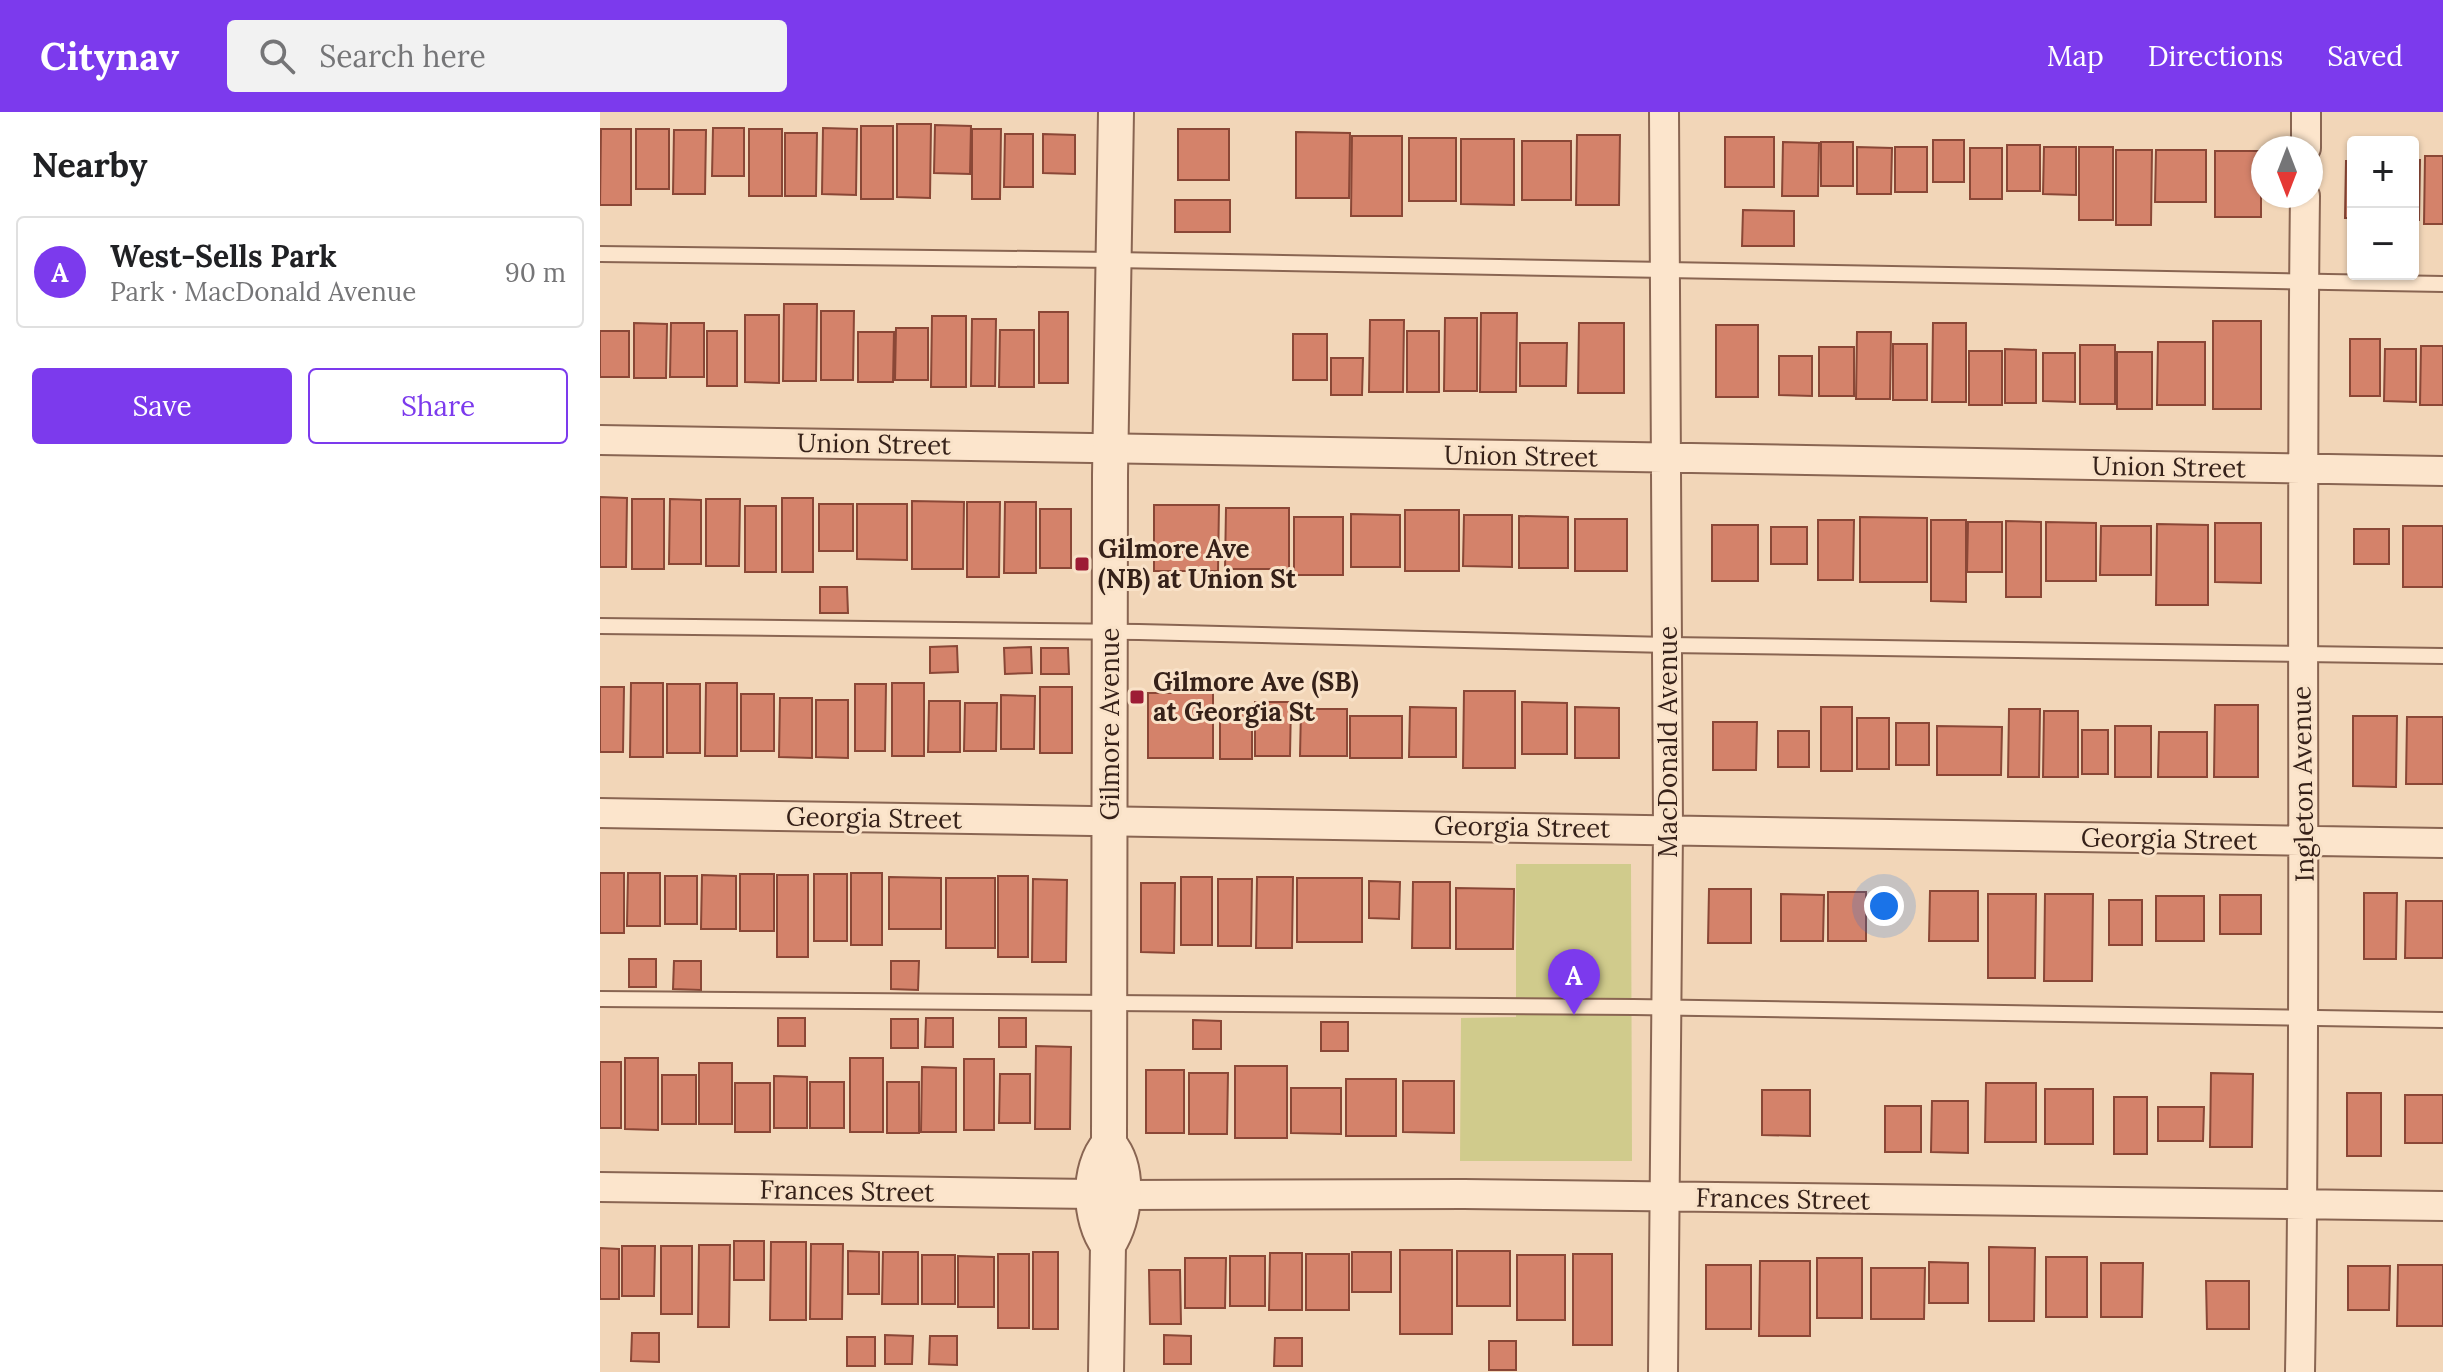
<!DOCTYPE html>
<html lang="en">
<head>
<meta charset="utf-8">
<style>
	body { margin:0; font-family:Lora,serif; background:#f2f2f2; color:#202124 }
	.controls { position:absolute; right:24px; top:24px; display:grid; overflow:hidden; border-radius:8px; box-shadow:0 2px 6px #0004 }
	.controls button { width:72px; height:72px; display:grid; place-items:center; padding:0; border:0; border-bottom:2px solid #e0e0e0; background:#fff; color:#202124; font:40px sans-serif }
	.compass { position:absolute; left:1651px; top:24px; width:72px; height:72px; border-radius:50%; background:#fff; box-shadow:0 2px 6px #0004; rotate:180deg }
	.you { position:absolute; left:1284px; top:794px; width:28px; height:28px; margin:-20px; border:6px solid #fff; border-radius:50%; background:#1a73e8; box-shadow:0 0 0 12px #1a73e833 }
	.badge { display:grid; place-items:center; width:52px; height:52px; border-radius:50%; background:#7c3aed; color:#fff; font-size:26px; font-weight:700 }
	.pin { position:absolute; translate:-50% -66px; filter:drop-shadow(0 2px 4px #0008) }
	.pin::after { content:''; position:absolute; top:42px; width:28px; height:24px; background:inherit; clip-path:polygon(0 0,100% 0,50% 100%) }
	.list { margin:0; padding:0; list-style:none }
	h2 { display:flex; justify-content:space-between; align-items:center; height:104px; margin:0; padding:0 32px; font-size:34px }
	h2 small { font-size:26px; font-weight:400; color:#757577 }
	.list li { display:grid; grid-template-columns:52px 1fr auto; gap:24px; align-items:center; box-sizing:border-box; height:112px; margin:0 16px 16px; padding:0 16px; border:2px solid #e0e0e0; border-radius:8px }
	.list b { display:block; font-size:30px; white-space:nowrap }
	.list p { margin:0; font-size:26px; white-space:nowrap; color:#757577 }
	.list em { font-size:26px; font-style:normal; color:#757577 }
	.actions { display:flex; gap:16px; padding:24px 32px }
	.actions a { flex:1; padding:18px 0; border:2px solid #7c3aed; border-radius:8px; text-align:center; font-size:28px; color:#7c3aed }
	.actions .main { background:#7c3aed; color:#fff }
	.icon { flex:none; width:44px; height:44px; fill:none; stroke:currentColor; stroke-width:2; stroke-linecap:round; stroke-linejoin:round }
	.map { position:relative; flex:none; width:1843px; height:1260px; overflow:hidden }
	header { display:flex; align-items:center; gap:48px; box-sizing:border-box; height:112px; padding:0 40px; background:#7c3aed; color:#fff }
	header strong { font-size:38px }
	nav { display:flex; gap:44px; margin-inline-start:auto; font-size:28px }
	.search { width:560px; height:72px; background:#f2f2f2; display:flex; align-items:center; gap:20px; box-sizing:border-box; padding:0 28px; border-radius:8px; color:#757577; font-size:30px }
	main { display:flex }
	aside { flex:1; background:#fff }
	.map>svg:first-child { display:block }
</style>
</head>
<body>
<header>
<strong>Citynav</strong>
<div class="search"><svg class="icon" aria-label="search" viewBox="0 0 24 24"><circle cx="10" cy="10" r="6"/><path d="M15 15l6 6"/></svg>Search here</div>
<nav><a>Map</a><a>Directions</a><a>Saved</a></nav>
</header>
<main>
<aside>
<h2>Nearby<small></small></h2>
<ul class="list">
<li><span class="badge">A</span><div><b>West-Sells Park</b><p>Park · MacDonald Avenue</p></div><em>90 m</em></li>
</ul>
<div class="actions"><a class="main">Save</a><a>Share</a></div>
</aside>
<div class="map">
<svg width="1843" height="1260" viewBox="0 0 1843 1260">
	<rect width="100%" height="100%" fill="#f2d6b8"/>
	<path fill="#d0cb8c" d="M916,752H1031L1032,1049H860L861,906L916,905Z"/>
	<path fill="#d4826a" stroke="#8a4736" stroke-width="2" d="M297,12H331L330,86L297,85Z
		M335,13L371,14L370,62L334,61Z
		M261,14H293V87H261Z
		M113,16H144V64H112Z
		M223,16L257,17L256,83L222,82Z
		M1,17H31V93H0Z
		M36,17H69V77H36Z
		M149,17H182V84H149Z
		M372,17H401L400,87H372Z
		M578,17H629V68H578Z
		M74,18H106L105,82H73Z
		M696,20L750,21L749,86H696Z
		M185,21H217L216,84H185Z
		M405,22H433V75H404Z
		M443,22L475,23V62L443,61Z
		M977,23H1020L1019,93H976Z
		M752,24H802V104H751Z
		M1125,25H1174V75H1125Z
		M809,26H856V89H809Z
		M861,27H914V93L861,92Z
		M1333,28H1364V70H1333Z
		M922,29H971V88H922Z
		M1183,30L1219,31L1218,84H1182Z
		M1221,30H1253V74H1221Z
		M1407,33H1440V79H1407Z
		M1257,35L1292,36L1291,82H1257Z
		M1295,35H1327V80H1295Z
		M1444,35H1476V83L1443,82Z
		M1479,35H1513V108H1479Z
		M1370,36H1402V87H1370Z
		M1516,38H1552L1551,113H1516Z
		M1556,38H1606V90H1555Z
		M1615,39H1661V105H1615Z
		M1825,44H1843V112H1824Z
		M1813,48H1820L1819,108H1813Z
		M1746,49H1753V106H1745Z
		M575,88H630V120H575Z
		M1143,98L1194,99V134H1142Z
		M184,192H217L216,269H183Z
		M221,199H254L253,268H221Z
		M439,200H468V271H439Z
		M881,201H917L916,280H880Z
		M145,203H179V271L145,270Z
		M332,204H366V275H331Z
		M845,206H877V279H844Z
		M372,207H396L395,274H371Z
		M770,208H804L803,280H769Z
		M1613,209H1661V297H1613Z
		M34,211L67,212L66,266H34Z
		M71,211H104V265H70Z
		M979,211H1024V281H978Z
		M1333,211H1366V290H1332Z
		M1116,213H1158V285H1116Z
		M296,216H328V268H295Z
		M400,218H434V275H399Z
		M0,219H29V265H0Z
		M107,219H137V274H107Z
		M807,219H839V280H807Z
		M258,220H294L293,270H258Z
		M1257,220H1291L1290,287H1256Z
		M693,222H727V268H693Z
		M1750,227H1780V284H1750Z
		M1558,230H1605V293H1557Z
		M920,231H967L966,274H920Z
		M1293,232H1327V288H1293Z
		M1480,233H1515V292H1480Z
		M1821,234H1843V293H1820Z
		M1219,235H1254V284H1219Z
		M1405,237L1436,238V291H1405Z
		M1785,237H1816V290L1784,289Z
		M1369,239H1402V293H1369Z
		M1517,240H1552V297H1517Z
		M1443,241H1475V290L1443,289Z
		M1179,244H1212V284L1179,283Z
		M731,246H763L762,283H731Z
		M0,385L27,386L26,455H0Z
		M182,386H213V460H182Z
		M32,387H64V457H32Z
		M70,387L101,388V452H69Z
		M106,387H140L139,454H106Z
		M312,389L364,390L363,457H312Z
		M367,390H400L399,465H367Z
		M405,390H436V461H404Z
		M219,392H253V439H219Z
		M257,392H307V448L257,447Z
		M554,393H619L618,459H554Z
		M145,394H176V460H145Z
		M626,396H689V457H625Z
		M440,397H471V456H440Z
		M805,398H859V459H805Z
		M751,402L800,403V455H751Z
		M864,403H912V455L863,454Z
		M919,404L968,405V456H919Z
		M694,405H743V463H694Z
		M1260,405L1327,406V470H1260Z
		M975,407H1027V459H975Z
		M1218,408H1254L1253,468H1218Z
		M1331,408H1366V490L1331,489Z
		M1406,409L1441,410V485H1406Z
		M1368,410H1402V460H1367Z
		M1446,410L1496,411V469H1446Z
		M1615,411H1661V471L1615,470Z
		M1557,412L1608,413V493H1556Z
		M1112,413H1158V469H1112Z
		M1501,414H1551V463H1500Z
		M1803,414H1843V475H1803Z
		M1171,415H1207V452H1171Z
		M1754,417H1789V452H1754Z
		M220,475H247L248,501H220Z
		M357,534L358,560L330,561V535Z
		M431,535L432,561L405,562L404,536Z
		M441,536H468L469,562H441Z
		M31,571H63V645H30Z
		M106,571H137V644H105Z
		M292,571H324V644H292Z
		M67,572H100V641H67Z
		M255,572H286L285,639H255Z
		M0,575H24L23,640H0Z
		M440,575H472V641H440Z
		M864,579H915V656H863Z
		M548,581H613V646H548Z
		M141,582H174V639H141Z
		M401,583L435,584L434,637H401Z
		M180,586H212V646L179,645Z
		M216,588H248V646L216,645Z
		M329,589H360V640H328Z
		M655,590H691L690,644H655Z
		M922,590L967,591V642H922Z
		M365,591H397L396,639H364Z
		M1615,593H1658V665H1614Z
		M810,595L856,596V645H809Z
		M975,595L1019,596V646H975Z
		M1221,595H1252V659H1221Z
		M620,597H652V647H620Z
		M701,597H747V644H700Z
		M1409,597H1440L1439,665H1408Z
		M1444,599H1478V665H1443Z
		M750,604H802V646H750Z
		M1753,604H1797L1796,675L1753,674Z
		M1807,605H1843V672H1806Z
		M1257,606H1289V657H1257Z
		M1113,610H1157L1156,658H1113Z
		M1296,611H1329V653H1296Z
		M1337,614L1402,615L1401,663H1337Z
		M1515,614H1551V665H1515Z
		M1482,618H1508V662H1482Z
		M1178,619H1209V655H1178Z
		M1559,620H1607V665H1558Z
		M0,761H24V821H0Z
		M28,761H60V814H27Z
		M251,761H282V833H251Z
		M140,762H174V819H140Z
		M214,762H247V829H214Z
		M102,763L136,764V817H101Z
		M177,763H208V845H177Z
		M65,764H97V812H65Z
		M398,764H428V845H398Z
		M289,765L341,766V817H289Z
		M581,765H612V833H581Z
		M657,765H693L692,836H656Z
		M346,766H395V836H346Z
		M697,766H762V830H697Z
		M433,767L467,768L466,850H432Z
		M618,767H652L651,834H618Z
		M769,769L800,770L799,807L769,806Z
		M813,770H850V836H812Z
		M541,771H575L574,841L541,840Z
		M856,776L914,777L913,837H856Z
		M1109,777H1151V831H1108Z
		M1330,779H1378V829H1329Z
		M1228,780H1266V829H1228Z
		M1764,781H1797L1796,847H1764Z
		M1181,782L1224,783L1223,829H1181Z
		M1388,782H1436L1435,866H1388Z
		M1445,782H1493L1492,869H1444Z
		M1620,783H1661V822H1620Z
		M1556,784H1604V829H1556Z
		M1509,788H1542V833H1509Z
		M1806,789H1843V846H1805Z
		M29,847H56V875H29Z
		M74,849H101V878L73,877Z
		M291,849H319L318,878L291,877Z
		M178,906H205V934H178Z
		M326,906H353V935H325Z
		M399,906H426V935H399Z
		M291,907H318V936H291Z
		M593,908L621,909V937H593Z
		M721,910H748V939H721Z
		M436,934L471,935L470,1017H435Z
		M25,946H58V1018L25,1017Z
		M250,946H283V1020H250Z
		M364,947H394V1018H364Z
		M0,950H21V1016H0Z
		M99,951H132V1012H99Z
		M635,954H687V1026H635Z
		M322,955L356,956V1020H321Z
		M546,958H584V1021H546Z
		M589,961H628L627,1022H589Z
		M1611,961L1653,962L1652,1035H1610Z
		M400,962H430V1011H399Z
		M62,963H96V1012H62Z
		M174,964L207,965V1016H174Z
		M746,967H796V1024H746Z
		M803,969H854V1021L803,1020Z
		M210,970H244V1016H210Z
		M287,970H319V1021H287Z
		M135,971H170V1020H135Z
		M1386,971H1436V1030H1385Z
		M691,976H741V1022L691,1021Z
		M1445,977H1493V1032H1445Z
		M1162,978H1210V1024L1162,1023Z
		M1747,981H1781V1044H1747Z
		M1805,983H1843V1031H1805Z
		M1514,985H1547V1042H1514Z
		M1332,989H1368V1041L1331,1040Z
		M1285,994H1321V1040H1285Z
		M1558,995H1604L1603,1029H1558Z
		M134,1129H164V1168H134Z
		M171,1130H206V1208H170Z
		M211,1132H243L242,1207H210Z
		M99,1133H130L129,1215H98Z
		M22,1134H55L54,1184H22Z
		M61,1134H92V1202H61Z
		M1389,1135L1435,1136L1434,1209H1389Z
		M0,1136L19,1137V1187H0Z
		M800,1138H852V1222H800Z
		M248,1139L279,1140V1182H248Z
		M857,1139H910V1194H857Z
		M283,1140H318V1192H282Z
		M433,1140H458V1217H433Z
		M752,1140H791V1180H752Z
		M670,1141H702V1198H669Z
		M398,1142H429V1216H398Z
		M706,1142H749V1198H706Z
		M973,1142H1012V1233H973Z
		M322,1143H355V1192H322Z
		M917,1143H965V1208H917Z
		M358,1144L394,1145V1195H358Z
		M630,1144H665V1194H630Z
		M1446,1145H1487V1205H1446Z
		M585,1146H626L625,1196H585Z
		M1217,1146H1262V1206H1217Z
		M1160,1149H1210V1224H1159Z
		M1329,1150L1368,1151V1191H1329Z
		M1501,1151H1543L1542,1205H1501Z
		M1106,1153H1151V1217H1106Z
		M1798,1153H1843V1214H1797Z
		M1748,1154H1790L1789,1198H1748Z
		M1271,1156H1325L1324,1207H1271Z
		M549,1158H580L581,1212H550Z
		M1606,1169H1649V1217H1607Z
		M32,1221H59V1250L31,1249Z
		M285,1223L313,1224L312,1252H285Z
		M564,1223L591,1224V1252H564Z
		M330,1224H357V1253L329,1252Z
		M247,1225H275V1254H247Z
		M675,1226H702V1254H674Z
		M889,1229H916V1258H889Z"/>
	<g fill="none" stroke-linecap="round" stroke-linejoin="round">
		<defs>
			<path id="service" d="M0,142L513,148L1843,172
				M0,514L539,520L1068,533L1843,544
				M0,887L1034,895L1843,908"/>
			<path id="minor" d="M1706,36V0
				M0,328C614,336 1229,350 1843,359
				M0,701L1843,731
				M0,1075L493,1082
				M523,1083L864,1082L1843,1094
				M1063,1260L1068,717L1064,0
				M1700,1260C1707,868 1700,476 1705,84"/>
			<path id="tertiary" d="M508,1133C489,1108 487,1056 509,1032
				M506,1260L508,1133C525,1106 531,1058 509,1032L510,363L516,0"/>
		</defs>
		<use href="#service" stroke="#896552" stroke-width="18"/>
		<use href="#minor" stroke="#896552" stroke-width="32"/>
		<use href="#tertiary" stroke="#896552" stroke-width="38"/>
		<use href="#service" stroke="#fce5cc" stroke-width="14"/>
		<use href="#minor" stroke="#fce5cc" stroke-width="28"/>
		<use href="#tertiary" stroke="#fce5cc" stroke-width="34"/>
	</g>
	<g fill="#9d1c35" stroke="#f9e2c8" stroke-width="3">
		<rect x="474" y="444" width="16" height="16" rx="4"/>
		<rect x="529" y="577" width="16" height="16" rx="4"/>
	</g>
	<g text-anchor="middle" stroke-width="6" stroke-linejoin="round" paint-order="stroke">
		<g font-size="26" fill="#362119" stroke="#f9e2c8">
			<text transform="translate(274 332) rotate(1)" y="9">Union Street</text>
			<text transform="translate(921 344) rotate(1)" y="9">Union Street</text>
			<text transform="translate(1569 355) rotate(1)" y="9">Union Street</text>
			<text transform="translate(510 612) rotate(-90)" y="9">Gilmore Avenue</text>
			<text transform="translate(1068 630) rotate(-90)" y="9">MacDonald Avenue</text>
			<text transform="translate(1703 672) rotate(-91)" y="9">Ingleton Avenue</text>
			<text transform="translate(274 706) rotate(1)" y="9">Georgia Street</text>
			<text transform="translate(922 715) rotate(1)" y="9">Georgia Street</text>
			<text transform="translate(1569 727) rotate(1)" y="9">Georgia Street</text>
			<text transform="translate(247 1079) rotate(1)" y="9">Frances Street</text>
			<text transform="translate(1183 1087) rotate(1)" y="9">Frances Street</text>
		</g>
		<g font-size="26" font-weight="bold" fill="#362119" stroke="#f9e2c8" text-anchor="start">
			<text x="498" y="446">Gilmore Ave<tspan x="498" dy="30">(NB) at Union St</tspan></text>
			<text x="553" y="579">Gilmore Ave (SB)<tspan x="553" dy="30">at Georgia St</tspan></text>
		</g>
	</g>
</svg>
<div class="controls">
<button>+</button>
<button>−</button>
</div>
<svg class="compass" viewBox="-18 -18 36 36"><path d="M0-13l5 13h-10z" fill="#e53935"/><path d="M0 13l5-13h-10z" fill="#757577"/></svg>
<div class="you"></div>
<div class="pin badge" style="left:974px;top:903px">A</div>
</div>
</main>
</body>
</html>
